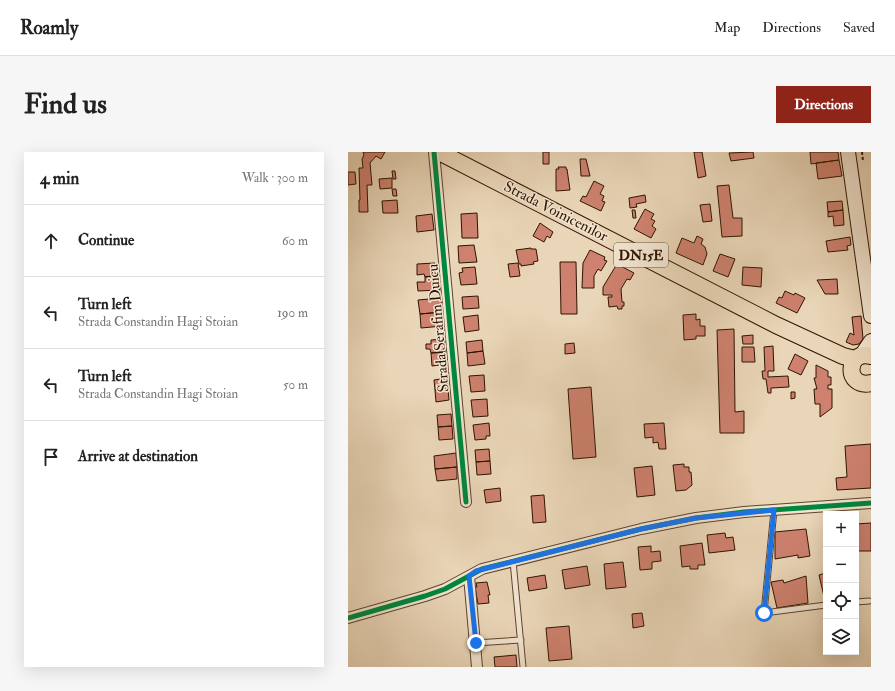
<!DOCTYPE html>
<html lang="en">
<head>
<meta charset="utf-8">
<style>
	body { margin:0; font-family:"IM FELL Double Pica",serif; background:#f6f6f6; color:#222 }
	.controls { position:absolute; right:12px; bottom:12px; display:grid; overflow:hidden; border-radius:0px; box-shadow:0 4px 16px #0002 }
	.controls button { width:36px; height:36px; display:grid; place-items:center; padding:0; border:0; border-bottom:1px solid #e0e0e0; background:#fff; color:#222; font:20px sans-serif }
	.stop { position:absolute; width:12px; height:12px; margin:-9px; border:3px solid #1a73e8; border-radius:50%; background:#fff }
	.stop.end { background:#1a73e8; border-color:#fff; box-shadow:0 1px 4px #0008 }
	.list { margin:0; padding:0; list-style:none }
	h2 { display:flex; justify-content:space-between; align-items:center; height:52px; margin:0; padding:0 16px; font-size:17px }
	h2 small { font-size:13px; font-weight:400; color:#767676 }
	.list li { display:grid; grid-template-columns:26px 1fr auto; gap:12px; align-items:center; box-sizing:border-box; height:72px; padding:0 16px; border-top:1px solid #e0e0e0 }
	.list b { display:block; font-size:15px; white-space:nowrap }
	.list p { margin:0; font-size:13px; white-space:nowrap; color:#767676 }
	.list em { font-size:13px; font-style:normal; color:#767676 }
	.icon { flex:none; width:22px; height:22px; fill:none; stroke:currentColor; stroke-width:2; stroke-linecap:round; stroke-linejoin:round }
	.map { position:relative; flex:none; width:523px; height:515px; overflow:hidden; border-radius:0px }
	header { display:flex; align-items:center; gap:24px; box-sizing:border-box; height:56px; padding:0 20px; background:#fff; border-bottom:1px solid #e0e0e0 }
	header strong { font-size:19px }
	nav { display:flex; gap:22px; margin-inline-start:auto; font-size:14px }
	.intro { display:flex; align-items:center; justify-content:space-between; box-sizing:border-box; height:96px; padding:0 24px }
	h1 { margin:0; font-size:28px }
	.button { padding:10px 18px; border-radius:0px; background:#8f2418; color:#fff; font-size:14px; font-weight:700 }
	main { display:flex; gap:24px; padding:0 24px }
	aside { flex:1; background:#fff; border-radius:0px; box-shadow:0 4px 16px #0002 }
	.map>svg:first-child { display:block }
</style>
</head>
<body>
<header>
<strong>Roamly</strong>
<nav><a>Map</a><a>Directions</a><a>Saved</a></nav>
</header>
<div class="intro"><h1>Find us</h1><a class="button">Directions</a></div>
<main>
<aside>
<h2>4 min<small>Walk · 300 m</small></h2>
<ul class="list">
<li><svg class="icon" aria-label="ahead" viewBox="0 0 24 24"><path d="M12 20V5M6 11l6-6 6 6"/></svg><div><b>Continue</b></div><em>60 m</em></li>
<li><svg class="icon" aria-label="left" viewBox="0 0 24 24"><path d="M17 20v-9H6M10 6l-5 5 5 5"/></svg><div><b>Turn left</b><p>Strada Constandin Hagi Stoian</p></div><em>190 m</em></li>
<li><svg class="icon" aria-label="left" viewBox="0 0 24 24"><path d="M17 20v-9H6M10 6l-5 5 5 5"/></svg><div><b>Turn left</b><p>Strada Constandin Hagi Stoian</p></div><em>50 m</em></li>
<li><svg class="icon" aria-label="arrive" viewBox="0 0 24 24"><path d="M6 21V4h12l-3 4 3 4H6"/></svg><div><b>Arrive at destination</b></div></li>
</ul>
</aside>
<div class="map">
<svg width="523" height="515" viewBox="0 0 523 515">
	<rect width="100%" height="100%" fill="#e9d5b7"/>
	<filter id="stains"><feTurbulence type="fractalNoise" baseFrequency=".005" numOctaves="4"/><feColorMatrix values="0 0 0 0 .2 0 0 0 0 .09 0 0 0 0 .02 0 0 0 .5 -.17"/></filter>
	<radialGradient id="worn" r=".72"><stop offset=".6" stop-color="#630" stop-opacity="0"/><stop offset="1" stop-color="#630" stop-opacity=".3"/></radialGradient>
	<path fill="#cd816e" stroke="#301401" d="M15,0H37L33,7L28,4L22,11L24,33H19L20,60H11V48H12L11,16H15L14,7L16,3Z
		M195,0H201V12H195Z
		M346,0H354L358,24L350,26Z
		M405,0L406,6L383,9L381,1Z
		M462,0H490L491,8L463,12Z
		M232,7H238L242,24H233Z
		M491,8L494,24L470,27L468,11Z
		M210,15H218V17H219L222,38L208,39V17H211Z
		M44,19H47L48,27H45Z
		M0,20H7L8,32L0,33Z
		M44,26V36L32,37L31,27Z
		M246,29L256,34L252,42L256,44L254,49L257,50L253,59L232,49L235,44L238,45Z
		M381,33L385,66H394V84L374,85L369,34Z
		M44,37H48L49,44H45Z
		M297,43L298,50L288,52L289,55L282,56L281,46Z
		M49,48L50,61H35L34,49Z
		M494,49L495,58L480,60L479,50Z
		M362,52L364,69L355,70L352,53Z
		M297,57L306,62L303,67L307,69L304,74L308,77L303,86L286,77Z
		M284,58H287L288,66H285Z
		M495,58L496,73L486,74L485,64L480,65V60Z
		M129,61L130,86H114L113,62Z
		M84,62L86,78L69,80L68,64Z
		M192,71L205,80L202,86L199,84L196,90L185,84Z
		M349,84L355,87L353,92L357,95L359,102L355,113L328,101L334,86L346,91Z
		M502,85L503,93L499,94L500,98L480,100L478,89Z
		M126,93L129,110L111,111L110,94Z
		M183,96V97H188L190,109L185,110L186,112L173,114V112H171L168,98Z
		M242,98L257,105L256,108L259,109L253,119L250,117L246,124V136H234L235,111Z
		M372,102L387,107L380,125L365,119Z
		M212,110H228L229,162H213Z
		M87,111V121H90L91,123L77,125L76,122L69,123V112Z
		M170,111L172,124L162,125L160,112Z
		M269,112L286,121L282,128L279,127L273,137L274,150H276V154H274V157H270L269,154L261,155L260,145H264V143H255V135Z
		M127,115L129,132L113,133L111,121L115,120L114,116Z
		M395,115L414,116L413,135L394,133Z
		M91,123L92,138L70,139L69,130H77V125Z
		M489,127L490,142H477L469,128Z
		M437,139L446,143L447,141L457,146L449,161L428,151L431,145L434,146Z
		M130,144L131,156L115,157L114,145Z
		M93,146L94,160L72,162L70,148Z
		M94,160L95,174L73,176L72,162Z
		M348,162V168L352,167V174H357V184H348V187L336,188L335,163Z
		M130,163L131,178L117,180L115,165Z
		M513,164L515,187L511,192L505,193L498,190L502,181L506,183L504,165Z
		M386,177L387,260L396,259V281H372L369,178Z
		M405,183V192H395L394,184Z
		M96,187L97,200L83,201L82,197H78V192H83V188Z
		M134,188L135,199L119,201L118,190Z
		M226,191L227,201L217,202V192Z
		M425,194L426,219H420V225L440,224L441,235L423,236V241H420L418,227H415L414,219H417L416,195Z
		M394,195H406L407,210H394Z
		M135,199L137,212L120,214L119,201Z
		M97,200L98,212L84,214L83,201Z
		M447,202L460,209L453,223L440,217Z
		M468,213L480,219V225H483V233H480V237H484V256L472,265V252H467L466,237H469L466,226H468Z
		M136,223L137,239L123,240L121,224Z
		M99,226L100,237L87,238L86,228Z
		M243,235L248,305L225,307L220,237Z
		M100,237L101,248L88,250L87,238Z
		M443,240H447V246L443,247Z
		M139,247L140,264L125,265L123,248Z
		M103,262L104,274L90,275L89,263Z
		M141,271L142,284H138V287L127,288L125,273Z
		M316,271L318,297H311L310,290L305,291V285L297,286L296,272Z
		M104,274L105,287L91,288L90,275Z
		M523,292V336L489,338L488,326L499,325L497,294Z
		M141,297L142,309L128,310L127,298Z
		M108,301L109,315L87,317L86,304Z
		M142,309L143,322L129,323L128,310Z
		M336,312V315H341V320H343L344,333L338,338L328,339L325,313Z
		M304,314L307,343L289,345L286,316Z
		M109,315V327L89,329L87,317Z
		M152,336L153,349L138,351L136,338Z
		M196,343L198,370L185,371L183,344Z
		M523,371V399H508V372Z
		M458,377L462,404L450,406V403L427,407V380Z
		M377,381L378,386L385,385L387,398L361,401L359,383Z
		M476,387H478V401H477Z
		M354,391L357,413H350V417H342V414L334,415L332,394Z
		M303,394V400L312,399L313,409L304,410V417L292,418L290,395Z
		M275,410L278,435L258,437L256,412Z
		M239,414L242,433L217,437L214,418Z
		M478,421V449H477L471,423Z
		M197,423L199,436L181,439L179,426Z
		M458,424L460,451L429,456L423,430L435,428L436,431Z
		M139,430L142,443H140L141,451L130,452L127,435H129L128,431Z
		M294,461L296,474L285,476L284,462Z
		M221,474L224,507L201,509L198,476Z
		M168,503L169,515H147L146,505Z"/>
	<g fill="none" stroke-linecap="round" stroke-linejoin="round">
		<defs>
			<path id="lane" d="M426,358L416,461L478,453
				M165,409L175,515
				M508,450L521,449
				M128,491L173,488"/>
			<path id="street" d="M86,0L118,350
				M121,424L129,515
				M0,466L77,444L97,437L134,417L293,377L348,366L396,360L523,351"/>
			<path id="secondary" d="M500,0L523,164
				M513,204L523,189"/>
			<path id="primary" d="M91,0L428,173L495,204L507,207
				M523,204C498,197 496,237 523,231"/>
		</defs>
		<use href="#lane" stroke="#5e442e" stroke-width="7"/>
		<use href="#street" stroke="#5e442e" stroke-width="12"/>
		<use href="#secondary" stroke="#301401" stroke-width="16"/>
		<use href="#primary" stroke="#301401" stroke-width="18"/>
		<path stroke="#301401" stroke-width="2" stroke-dasharray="3 2" stroke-linecap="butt" d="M514,0L515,9"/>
		<use href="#lane" stroke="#f1e4d0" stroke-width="5"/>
		<use href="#street" stroke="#f1e4d0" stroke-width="10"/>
		<use href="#secondary" stroke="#f1e4d0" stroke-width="14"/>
		<use href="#primary" stroke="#e9d5b7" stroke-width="16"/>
		<defs>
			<path id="cycleway" d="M86,0L118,350
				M0,466L77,444L97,437L134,417L293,377L348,366L396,360L523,351"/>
		</defs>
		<use href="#cycleway" stroke="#f1e4d0" stroke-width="8"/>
		<use href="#cycleway" stroke="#00873e" stroke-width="5"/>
	</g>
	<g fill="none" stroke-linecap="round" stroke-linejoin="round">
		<path stroke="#1a73e8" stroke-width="5" d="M128,491L121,424L128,419L293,377L348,366L426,358L416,461"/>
	</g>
	<g text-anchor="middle" stroke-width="3" stroke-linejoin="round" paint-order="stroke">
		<rect fill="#f1e4d0" stroke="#6a523f" stroke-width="1" x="266" y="91" width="54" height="24" rx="3"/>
		<g font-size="14" font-weight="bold" fill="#301401">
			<text x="293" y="108">DN15E</text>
		</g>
		<g font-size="15" fill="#301401" stroke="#f1e4d0">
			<text transform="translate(208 59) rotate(27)" y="5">Strada Voinicenilor</text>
			<text transform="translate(90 176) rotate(-95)" y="5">Strada Serafim Duicu</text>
		</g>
	</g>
	<rect width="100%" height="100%" filter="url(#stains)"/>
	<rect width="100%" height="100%" fill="url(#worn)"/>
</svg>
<div class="controls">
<button>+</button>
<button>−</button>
<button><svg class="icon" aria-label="locate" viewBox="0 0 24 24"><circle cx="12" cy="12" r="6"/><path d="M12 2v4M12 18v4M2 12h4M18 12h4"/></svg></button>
<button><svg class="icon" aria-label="layers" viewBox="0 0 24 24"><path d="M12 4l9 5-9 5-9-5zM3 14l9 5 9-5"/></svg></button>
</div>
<div class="stop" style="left:416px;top:461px"></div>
<div class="stop end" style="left:128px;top:491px"></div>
</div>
</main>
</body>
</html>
